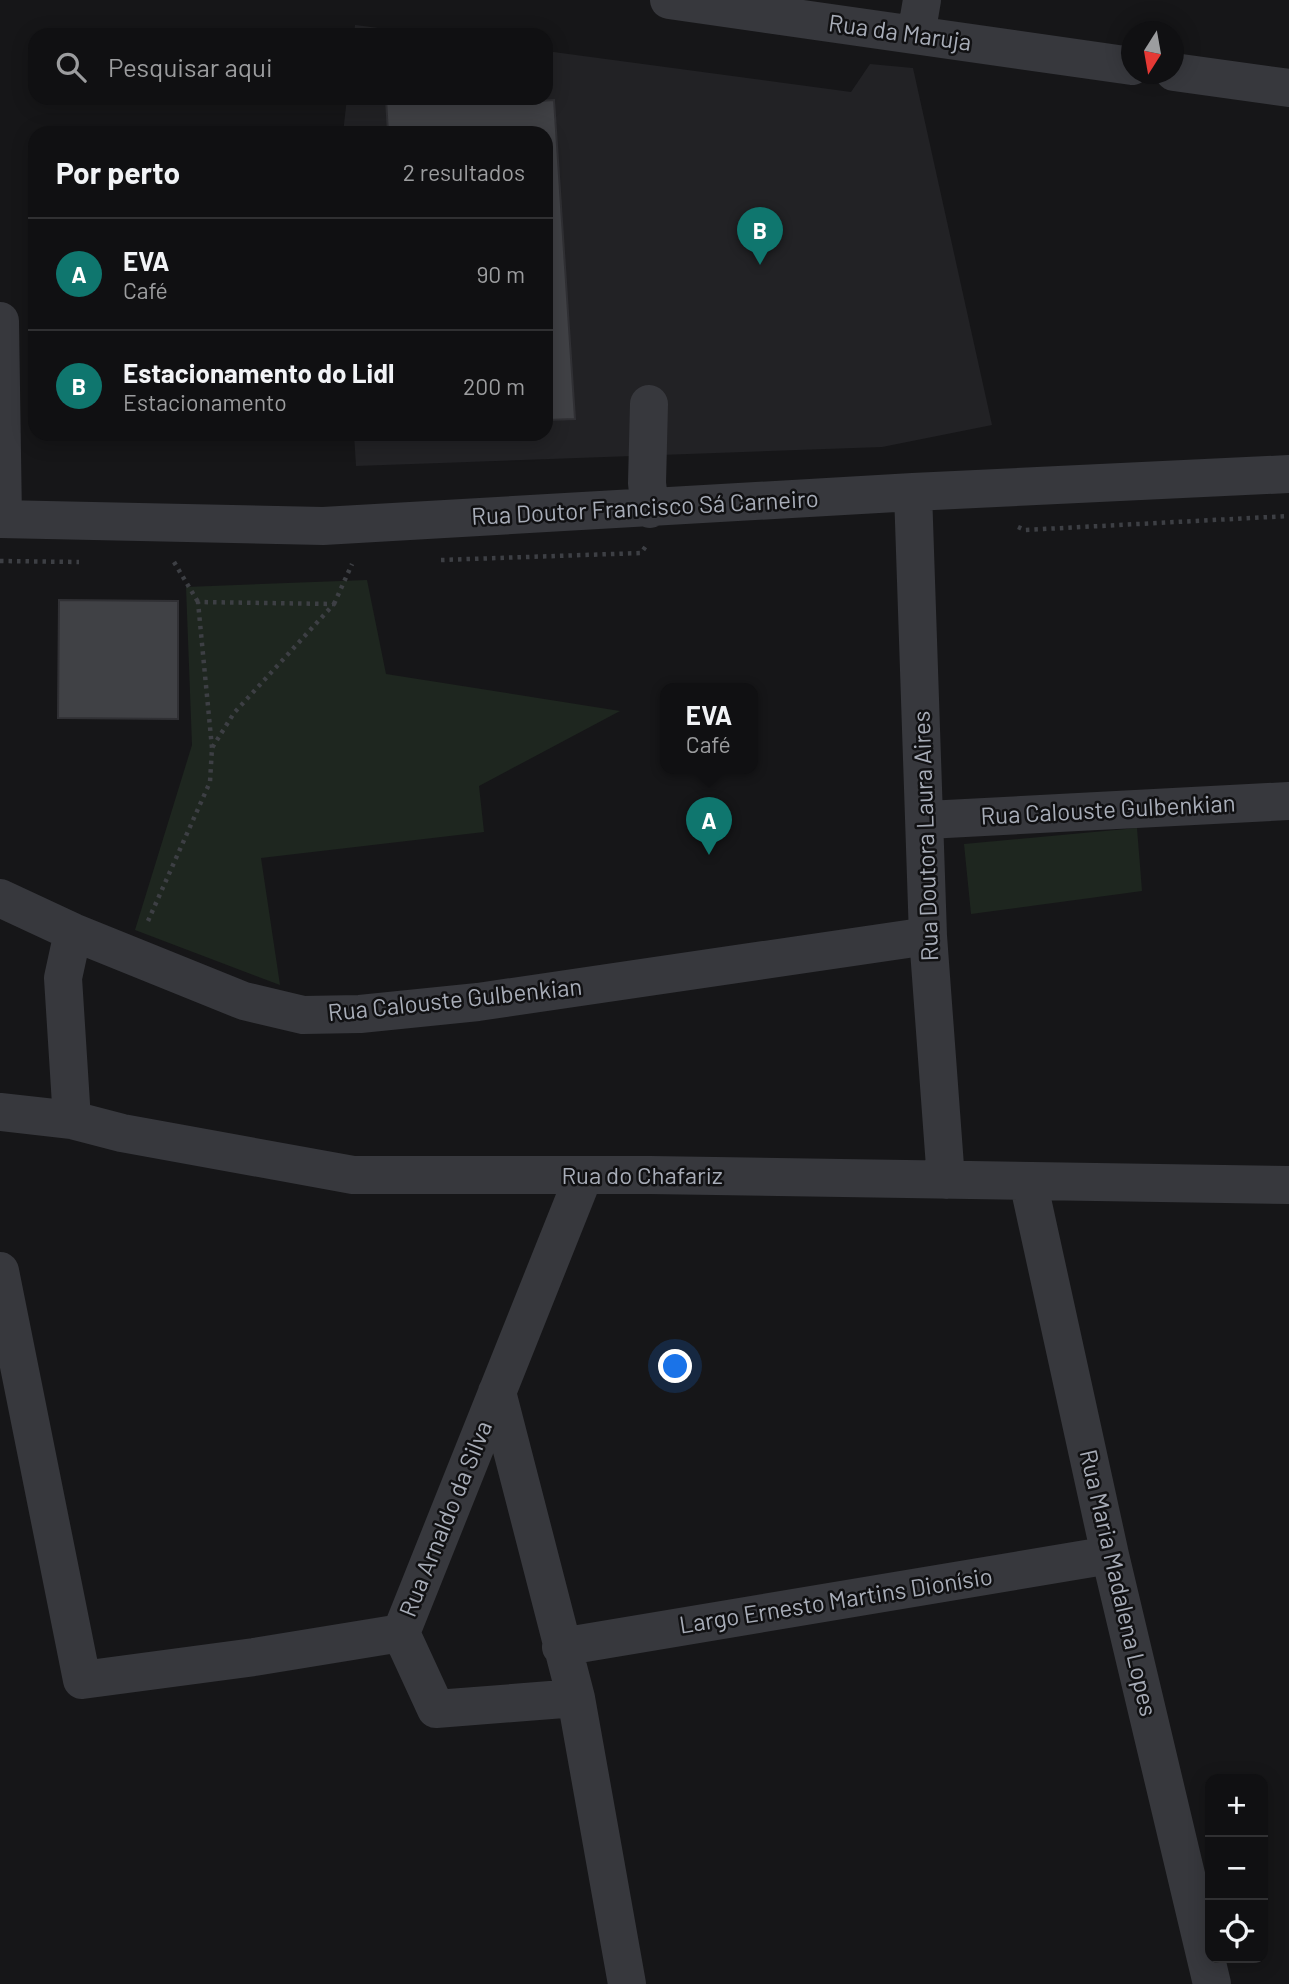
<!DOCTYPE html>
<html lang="pt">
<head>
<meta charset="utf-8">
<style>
	body { margin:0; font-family:Barlow,sans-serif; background:#19191b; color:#f1f3f6 }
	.controls { position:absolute; right:21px; bottom:21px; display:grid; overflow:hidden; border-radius:14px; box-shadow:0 4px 18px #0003 }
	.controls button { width:63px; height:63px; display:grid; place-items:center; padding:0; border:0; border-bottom:2px solid #303032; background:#101012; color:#f1f3f6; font:35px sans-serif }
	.compass { position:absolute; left:1121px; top:21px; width:63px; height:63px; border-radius:50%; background:#101012; box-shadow:0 4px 18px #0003; rotate:191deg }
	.you { position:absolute; left:676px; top:1367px; width:24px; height:24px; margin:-18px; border:5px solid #fff; border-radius:50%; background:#1a73e8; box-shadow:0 0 0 10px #1a73e833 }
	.badge { display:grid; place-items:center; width:46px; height:46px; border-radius:50%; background:#0f766e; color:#fff; font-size:23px; font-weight:700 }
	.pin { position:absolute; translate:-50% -58px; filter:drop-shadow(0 2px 4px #0008) }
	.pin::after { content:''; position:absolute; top:37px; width:24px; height:21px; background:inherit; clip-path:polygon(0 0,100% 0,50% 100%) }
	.popup { position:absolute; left:660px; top:683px; width:98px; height:91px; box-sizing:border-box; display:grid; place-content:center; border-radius:14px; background:#101012; filter:drop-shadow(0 2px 5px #0005); font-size:23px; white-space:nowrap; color:#9c9d9f }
	.popup b { font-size:26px; color:#f1f3f6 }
	.popup::after { content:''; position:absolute; left:50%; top:100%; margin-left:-14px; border:14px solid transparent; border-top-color:#101012 }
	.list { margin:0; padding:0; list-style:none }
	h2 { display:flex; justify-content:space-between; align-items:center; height:91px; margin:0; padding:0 28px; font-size:30px }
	h2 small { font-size:23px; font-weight:400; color:#9c9d9f }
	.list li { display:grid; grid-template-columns:46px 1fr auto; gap:21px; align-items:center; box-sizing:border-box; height:112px; padding:0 28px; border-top:2px solid #303032 }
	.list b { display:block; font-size:26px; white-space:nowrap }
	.list p { margin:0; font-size:23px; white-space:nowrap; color:#9c9d9f }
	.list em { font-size:23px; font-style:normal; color:#9c9d9f }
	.icon { flex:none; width:38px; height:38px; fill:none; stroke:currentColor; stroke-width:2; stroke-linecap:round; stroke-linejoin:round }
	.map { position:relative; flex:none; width:1289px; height:1984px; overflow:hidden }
	.search { position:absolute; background:#101012; box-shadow:0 4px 18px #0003; left:28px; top:28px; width:525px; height:77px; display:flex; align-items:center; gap:18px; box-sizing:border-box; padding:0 24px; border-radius:21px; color:#9c9d9f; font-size:26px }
	.panel { position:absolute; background:#101012; box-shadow:0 4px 18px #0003; left:28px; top:126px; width:525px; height:315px; border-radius:21px }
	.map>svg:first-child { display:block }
</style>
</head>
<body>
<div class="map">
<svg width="1289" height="1984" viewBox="0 0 1289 1984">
	<rect width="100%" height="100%" fill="#161618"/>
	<path fill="#222225" d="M355,25H356L430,35H354Z
		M546,51L851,92L870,64L913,68L992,425L882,447L356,466L354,434H546V133H343L347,98H546Z"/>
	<path fill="#1e261f" d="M367,580L386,674L620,711L479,786L484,832L261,858L280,985L135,930L192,745L186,587Z
		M1137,828L1142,891L971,914L964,844Z"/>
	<path fill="#404145" stroke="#303034" stroke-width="2" d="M386,98H524V102L554,100L575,419L546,420V133H388Z
		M59,600L178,601V719L58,718Z"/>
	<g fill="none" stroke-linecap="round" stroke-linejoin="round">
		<path stroke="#3d3f44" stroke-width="4.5" stroke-dasharray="3.5 5" stroke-linecap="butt" d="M1018,527L1025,530L1289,516
			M441,560L641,553L646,546
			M0,561L79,562
			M174,562L198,602
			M334,604L352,564
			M148,921L210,782L212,748L234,713L334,604L198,602L212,748"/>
		<path stroke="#37383d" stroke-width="38" d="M669,0L1132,66
			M916,35L922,0
			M1174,72L1289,88
			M0,321L3,519
			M649,404L647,483L650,509
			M913,492L928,936L946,1180
			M0,519L323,526L913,492L1289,474
			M927,820L1289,801
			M0,898L73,932L244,1001L303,1015L360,1014L478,1002L928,936
			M0,1112L72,1120L122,1133L353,1175H650L1289,1185
			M72,1120L63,978L73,932
			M1028,1181L1110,1555L1212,1984
			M0,1271L82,1680L254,1657L401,1633
			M497,1392L576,1698L627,1984
			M561,1647L1110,1555
			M576,1698L436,1709L401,1633L584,1175"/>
	</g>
	<g text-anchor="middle" stroke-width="5" stroke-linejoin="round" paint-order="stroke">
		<g font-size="24" fill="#a8adb8" stroke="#111113">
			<text transform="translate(900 33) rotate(8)" y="8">Rua da Maruja</text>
			<text transform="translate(645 508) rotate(-3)" y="8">Rua Doutor Francisco Sá Carneiro</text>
			<text transform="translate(1108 810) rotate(-3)" y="8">Rua Calouste Gulbenkian</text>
			<text transform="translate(926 836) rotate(-92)" y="8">Rua Doutora Laura Aires</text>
			<text transform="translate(455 1000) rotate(-6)" y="8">Rua Calouste Gulbenkian</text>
			<text x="642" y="1184">Rua do Chafariz</text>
			<text transform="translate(446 1519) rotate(-68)" y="8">Rua Arnaldo da Silva</text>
			<text transform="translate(1118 1583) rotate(77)" y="8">Rua Maria Madalena Lopes</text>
			<text transform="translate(836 1601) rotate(-9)" y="8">Largo Ernesto Martins Dionísio</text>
		</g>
	</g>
</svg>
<div class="controls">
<button>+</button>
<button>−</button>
<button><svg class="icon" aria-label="locate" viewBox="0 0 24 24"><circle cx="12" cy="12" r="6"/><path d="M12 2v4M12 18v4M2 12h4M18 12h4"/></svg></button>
</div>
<svg class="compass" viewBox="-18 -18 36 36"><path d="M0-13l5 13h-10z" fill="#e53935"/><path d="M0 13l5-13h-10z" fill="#9c9d9f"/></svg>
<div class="you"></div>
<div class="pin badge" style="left:709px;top:855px">A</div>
<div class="popup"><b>EVA</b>Café</div>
<div class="pin badge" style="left:760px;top:265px">B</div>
<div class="search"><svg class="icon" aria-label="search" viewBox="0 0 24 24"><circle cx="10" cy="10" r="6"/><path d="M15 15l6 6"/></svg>Pesquisar aqui</div>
<section class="panel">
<h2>Por perto<small>2 resultados</small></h2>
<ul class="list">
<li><span class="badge">A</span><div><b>EVA</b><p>Café</p></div><em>90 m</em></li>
<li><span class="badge">B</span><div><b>Estacionamento do Lidl</b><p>Estacionamento</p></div><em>200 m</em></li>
</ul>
</section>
</div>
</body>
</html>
